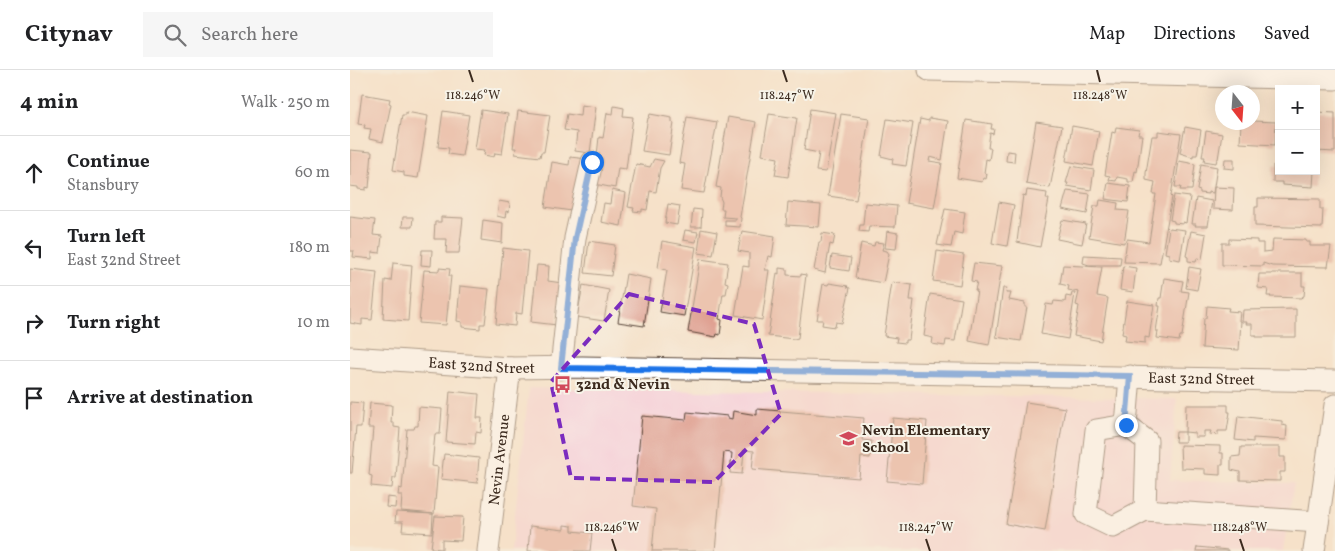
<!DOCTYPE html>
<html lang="en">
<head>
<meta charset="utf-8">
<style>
	body { margin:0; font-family:Vollkorn,serif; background:#f6f6f6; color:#202124 }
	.controls { position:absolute; right:15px; top:15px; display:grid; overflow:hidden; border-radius:0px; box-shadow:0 5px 20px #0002 }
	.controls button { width:45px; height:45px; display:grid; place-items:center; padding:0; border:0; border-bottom:1px solid #e0e0e0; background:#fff; color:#202124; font:25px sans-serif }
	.compass { position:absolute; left:865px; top:15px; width:45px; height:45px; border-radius:50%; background:#fff; box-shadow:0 5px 20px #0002; rotate:163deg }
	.stop { position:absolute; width:15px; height:15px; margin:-11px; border:4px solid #1a73e8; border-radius:50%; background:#fff }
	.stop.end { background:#1a73e8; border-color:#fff; box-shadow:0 1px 5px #0008 }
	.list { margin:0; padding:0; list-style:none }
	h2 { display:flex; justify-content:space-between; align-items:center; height:65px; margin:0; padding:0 20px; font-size:21px }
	h2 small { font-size:16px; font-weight:400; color:#757577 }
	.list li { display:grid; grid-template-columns:32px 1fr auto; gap:15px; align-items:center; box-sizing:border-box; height:75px; padding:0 20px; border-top:1px solid #e0e0e0 }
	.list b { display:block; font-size:19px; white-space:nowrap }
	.list p { margin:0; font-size:16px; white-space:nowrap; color:#757577 }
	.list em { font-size:16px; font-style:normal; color:#757577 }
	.icon { flex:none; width:28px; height:28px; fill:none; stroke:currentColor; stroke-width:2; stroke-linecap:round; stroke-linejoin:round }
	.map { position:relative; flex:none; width:985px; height:481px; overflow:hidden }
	header { display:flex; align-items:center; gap:30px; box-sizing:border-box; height:70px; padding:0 25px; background:#fff; border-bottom:1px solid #e0e0e0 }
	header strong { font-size:24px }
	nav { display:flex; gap:28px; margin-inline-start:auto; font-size:18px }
	.search { width:350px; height:45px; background:#f6f6f6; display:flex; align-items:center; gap:12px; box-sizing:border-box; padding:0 18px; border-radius:0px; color:#757577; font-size:19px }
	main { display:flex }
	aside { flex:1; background:#fff }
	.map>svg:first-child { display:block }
</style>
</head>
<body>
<header>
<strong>Citynav</strong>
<div class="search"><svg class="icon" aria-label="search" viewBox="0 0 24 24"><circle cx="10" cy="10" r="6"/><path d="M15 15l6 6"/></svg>Search here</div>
<nav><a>Map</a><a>Directions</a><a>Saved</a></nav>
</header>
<main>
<aside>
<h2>4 min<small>Walk · 250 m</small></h2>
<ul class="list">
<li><svg class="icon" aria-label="ahead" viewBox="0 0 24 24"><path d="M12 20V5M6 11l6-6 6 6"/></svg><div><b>Continue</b><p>Stansbury</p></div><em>60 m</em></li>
<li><svg class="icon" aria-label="left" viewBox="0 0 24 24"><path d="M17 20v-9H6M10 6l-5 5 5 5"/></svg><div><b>Turn left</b><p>East 32nd Street</p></div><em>180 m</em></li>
<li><svg class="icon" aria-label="right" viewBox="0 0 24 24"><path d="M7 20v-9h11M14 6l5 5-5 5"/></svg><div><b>Turn right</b></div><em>10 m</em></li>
<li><svg class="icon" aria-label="arrive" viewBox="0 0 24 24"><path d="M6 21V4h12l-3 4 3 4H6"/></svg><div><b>Arrive at destination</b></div></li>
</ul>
</aside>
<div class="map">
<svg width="985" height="481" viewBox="0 0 985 481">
	<rect width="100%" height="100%" fill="#f7f3e8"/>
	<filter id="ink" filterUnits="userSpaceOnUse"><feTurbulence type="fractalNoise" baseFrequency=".02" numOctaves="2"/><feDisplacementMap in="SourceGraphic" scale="10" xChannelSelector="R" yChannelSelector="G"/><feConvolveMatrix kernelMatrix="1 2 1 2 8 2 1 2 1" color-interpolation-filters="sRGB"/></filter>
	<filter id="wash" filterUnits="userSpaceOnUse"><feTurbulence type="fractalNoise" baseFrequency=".0096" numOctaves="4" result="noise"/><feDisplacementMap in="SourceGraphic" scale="20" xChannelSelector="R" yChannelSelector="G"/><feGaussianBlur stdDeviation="1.12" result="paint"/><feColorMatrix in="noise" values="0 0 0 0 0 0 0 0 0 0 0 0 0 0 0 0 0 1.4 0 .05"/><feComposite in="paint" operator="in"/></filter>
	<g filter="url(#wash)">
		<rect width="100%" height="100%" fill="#f5e1c9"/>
		<path fill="#f6cfd7" d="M179,318L827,329L820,410L944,413L933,481H161Z"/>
		<g id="blocks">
			<path fill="#df9f90" d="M12,24L40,29L39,33L41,34L33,72L19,69L21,59L14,58L15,55L8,54Z
				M231,35L246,37L240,83L225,81L227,62L214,60L217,44L230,46Z
				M264,36L274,38L273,46L283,47L276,99L268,98L265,118L244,114L249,67L253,68L257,43L263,44Z
				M460,39L486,43L476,102L466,101L469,83L454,80Z
				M131,40L158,44L152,84L145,83L144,87L134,85L135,80L125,79Z
				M93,41L119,45L112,86L98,84L99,78L88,77Z
				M168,41L200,45L194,82H191L190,87L165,84L166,78H163Z
				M56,42L78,46L68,108L54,106V102L43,100L52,45H56Z
				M966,42L985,43V82L966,81Z
				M300,44L322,48V52L324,53L319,85L292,81L298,48H299Z
				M419,44L447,48L438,107L425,105L428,88L412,85Z
				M491,44L519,48L506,130L478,126Z
				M337,47L367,52L354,123L331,120L335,94L329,93Z
				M378,47L406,52L390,147L391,148L390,157L375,156V150H386V148L373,147L374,139H371L372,132L370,127L371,118L366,117Z
				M579,48L598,51L592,90L580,87L579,91L592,93L584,138L556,133L570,49L579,51Z
				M537,49L563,53L556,96L542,94L543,89L531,86Z
				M616,50L642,54L641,59H644L643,64L640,63L638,78H641L639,90L636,89L634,103L637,104L636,109L633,108L632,112L607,108Z
				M902,51L926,52L925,75L890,73L891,52Z
				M686,52L712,56L700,118L676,114Z
				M722,56L749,61L743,96L716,91Z
				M766,57L789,60L788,65H792L787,102L785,101L783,112H778V109L767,107L766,111L759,110L760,106L755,105L762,62L765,63Z
				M835,57L851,60L847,85H843V87L830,83Z
				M808,61L831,64L821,126L822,127L810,193L774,192L777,169L799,172L806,124H803L805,112L796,110V103L802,66H808Z
				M856,61L872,64L868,89H867L866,93L854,91L855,87H852Z
				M0,80L22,82L19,118L16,117V120L8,119V117L0,116Z
				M657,81L665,82L664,92L656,91Z
				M220,87L237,89L228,142L195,137L202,92L219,95Z
				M304,89L314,91L310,98L306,122L300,121L297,140L292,139V142L283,141L284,138L278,137L286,94L300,97Z
				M875,89H884V99L874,98Z
				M829,91L845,94L842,120H830L831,117H825Z
				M851,94L867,97L863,123L858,122V124L850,123V121L847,120Z
				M923,95L929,96V101H964L963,117L932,115V112H923Z
				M721,96L744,100L741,120L717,116L718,113H716Z
				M758,113L780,116L778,132L755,129Z
				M864,117L884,118L883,140L863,139Z
				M262,120L276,123L271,156L251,152L254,133L260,134Z
				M677,120L697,123L696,129H699L690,177L667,172L673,125L676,126Z
				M717,121L740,124L737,144L712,139Z
				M824,125L840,127L836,153L833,152V154L824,153V151L820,150Z
				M846,128L862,131L858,156H845L846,154H842Z
				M908,128L970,129V139H973L972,158L905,156V137H908Z
				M750,130L768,133L767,140L779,141L774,173L739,167L744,136H749Z
				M149,131L160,133L159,142L156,141L155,148L147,146Z
				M438,132L471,135L469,157L436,155Z
				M649,132L664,135L657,176L642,173Z
				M515,133L547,136L545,157L519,156L518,162L509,161L510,155H513Z
				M318,134L330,136L327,155L315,153Z
				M343,139L352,140L351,157H341Z
				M595,139L615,142L612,164L604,162L601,177L587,175Z
				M0,147L25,150L23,165L32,166L30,183L22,182V189L3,187L4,181H0Z
				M53,147H63L62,157H52Z
				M91,147L113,148L109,183H96L97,169H84L85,152H91Z
				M133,150L153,153L152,173L131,170Z
				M712,150L736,154L732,174L707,169Z
				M819,158L835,160L830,190L819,188V184L815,183Z
				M351,159L367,162L363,185L348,183Z
				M335,160L348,162L346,172L333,170Z
				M392,161L425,166L422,187L418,186L415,200H419L412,250L385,245L393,196L399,197V183L388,181Z
				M537,161L548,163L546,179L535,178Z
				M841,161L856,164L852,189L847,188L846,192L838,191V187L836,186Z
				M472,163L485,165L483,175L480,174L475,203L464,200L469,172H471Z
				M879,169L907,170V173H913V182L922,181L923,169L956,170V172H960V176H981L978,197L922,196L913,193V196L872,195V173H879Z
				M239,171L265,175L261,206L235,203Z
				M312,171L346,177L334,246L310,242L317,200L308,198Z
				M525,172L534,173L532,180L537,181L539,184L533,213L505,208L511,173L524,176Z
				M153,178L178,181L172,244L166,243L165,256L146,254Z
				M72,180H82L81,196L71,195Z
				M587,181L614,185L610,215L583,211Z
				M482,185L501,188L499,201L480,198Z
				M734,185L771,187L770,195H739L733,193Z
				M350,189L378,193L375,212L378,213L376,224H373L369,249L372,250L370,265L367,264L366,267L338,262Z
				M43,193L62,195L58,251L33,249L35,210L41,211Z
				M624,193L652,196L639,275L619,271L627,220H625L627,212L621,211Z
				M187,195L199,196L198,211L212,213L207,255L181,252Z
				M713,195L752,197L747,226L758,228L751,271L724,266L729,236L726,235L729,222L718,220L719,216L710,214Z
				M773,196L786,198L783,222L770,220Z
				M839,197L851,199L847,220L836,218Z
				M89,198L100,199L99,206H101L96,255L69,253L74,200L89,201Z
				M429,198L437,199V205L451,206V204L456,205L448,268L444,269L418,266L427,203L429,204Z
				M0,199L27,202L22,250L12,249V255L0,253Z
				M922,203H952V216H955L954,226L952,227L951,228L920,227L921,226H917L918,219L908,218L909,204H922Z
				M276,204L301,209L294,256L268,252Z
				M814,208L833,211L831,221L839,222L832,266H830L829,271L807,268L808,261H806L810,236H808L809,228H811Z
				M542,212L562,215L560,230H564L559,270H555V273L546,272L547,268L534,266Z
				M479,213L498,216L497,217L500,218L492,253L486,252L485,257L472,255L473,250H467L473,214L478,215Z
				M233,215L259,220L254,251L227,247Z
				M110,216L139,219L135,254H130V259L112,257V252L107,251Z
				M653,218H657L656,223H661L659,230L675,233V237H677L671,271L646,267Z
				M722,223H725L718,269L691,264L696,234L703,235L704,231L715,232L716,226L721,227Z
				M580,224L612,229L605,271L596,270L595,276L582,274L583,268L574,266Z
				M777,231L804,235L799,268L795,267V273L775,271L776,265L772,264Z
				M857,236L879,238L878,241L890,242L889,251H891L889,280L852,278L854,248H856Z
				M946,239V267H906V265H902V254H896L897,252H892L893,240Z
				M100,321L129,324L127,348H132L131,363L126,362L125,374L96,372Z
				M0,332L13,333L11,357H6L2,403H0Z
				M676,332L715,338L695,461L656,454Z
				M20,333L42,335L41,353H44V357L50,358L46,408H43L42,418L21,416L22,406L19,405L23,358H18Z
				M836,335H878V342H880L877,361H868V365L860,364L861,361H854V367H845V363L835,362V372H825L826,362H835Z
				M69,337L92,339L90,364H85L82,396L88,397L84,444L51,441L52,425H48L49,418L52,419L57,359H64L65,356H68Z
				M407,339L514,348L512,370L522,371L520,388L511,387L509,408L402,399L404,381L394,380L392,404L380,403L382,383L374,382L365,481H302L306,439L283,436L292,346L336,350L337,342L378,346V348L382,349L383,341L407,345Z
				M888,346L932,351V355L937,356L936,370L903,368V372L885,370Z
				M543,348L577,351L572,414L537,411Z
				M830,375L870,376V383H873V395H870V405L855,404V399L831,398Z
				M891,377H930V387H935V402H930V411L890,410V402L881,400V387L890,386Z
				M94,384L129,388L127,413L91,409Z
				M37,427L46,428L45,438L36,437Z
				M46,442L83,444L82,463L52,461L53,452H45Z
				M85,446L113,447L111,471L92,470V479L81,478Z
				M214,455L222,456V461L242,463L240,481H178L180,456L214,460Z
				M847,477L878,480V481H846Z"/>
		</g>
	</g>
	<g filter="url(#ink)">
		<use href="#blocks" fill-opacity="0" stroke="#574538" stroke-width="1"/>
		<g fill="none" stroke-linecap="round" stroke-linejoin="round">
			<defs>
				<g id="minor">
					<path d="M579,0L985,9"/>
					<path id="s1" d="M0,287L160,298L232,297L985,311"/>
					<path d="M211,298L225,168L242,92"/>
					<path d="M776,355L780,306"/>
					<path d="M795,440L797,371L776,355L746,360L736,444L763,457L795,440L968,452"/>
					<path id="s2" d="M138,481L160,298"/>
					<path d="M964,481L985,335"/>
				</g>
			</defs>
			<use href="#minor" stroke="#574538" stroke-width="23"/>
			<use href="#minor" stroke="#fff" stroke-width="21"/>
		</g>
	</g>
	<g fill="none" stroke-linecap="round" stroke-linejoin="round" filter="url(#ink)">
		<path stroke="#1a73e8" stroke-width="6" d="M242,92L225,168L211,298L780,306L776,355"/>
	</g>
	<path d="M0 0H985V481H0ZM279,224L404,254L431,344L364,412L221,408L201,312Z" fill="#f5e1c9" fill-opacity=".55" fill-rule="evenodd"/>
	<path fill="none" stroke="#7b2cbf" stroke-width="4" stroke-dasharray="10 6" stroke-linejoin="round" d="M279,224L404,254L431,344L364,412L221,408L201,312Z"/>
	<path fill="none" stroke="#3b2a1e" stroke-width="2" d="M119,0L123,12M433,0L437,12M747,0L750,12M262,469L266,481M576,469L580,481M890,469L894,481"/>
	<defs>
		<symbol id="bus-bare" viewBox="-9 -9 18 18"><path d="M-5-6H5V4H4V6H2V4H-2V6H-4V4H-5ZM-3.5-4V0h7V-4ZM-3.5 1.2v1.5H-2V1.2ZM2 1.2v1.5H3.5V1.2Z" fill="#d1495b" stroke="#f7f3e8" stroke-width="2.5" paint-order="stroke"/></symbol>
		<symbol id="school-bare" viewBox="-9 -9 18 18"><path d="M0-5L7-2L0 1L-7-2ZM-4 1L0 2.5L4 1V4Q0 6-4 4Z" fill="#d1495b" stroke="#f7f3e8" stroke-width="2.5" paint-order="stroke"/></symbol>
	</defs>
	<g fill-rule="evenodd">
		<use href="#bus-bare" x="200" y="302" width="25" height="25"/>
		<use href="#school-bare" x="486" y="356" width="25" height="25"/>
	</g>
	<g text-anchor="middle" stroke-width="4" stroke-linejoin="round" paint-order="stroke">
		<g font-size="15" fill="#3b2a1e" stroke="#f7f3e8">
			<text dy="5" stroke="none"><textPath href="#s1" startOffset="132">East 32nd Street</textPath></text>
			<text dy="5" stroke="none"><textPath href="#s1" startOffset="852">East 32nd Street</textPath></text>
			<text dy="5" stroke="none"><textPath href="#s2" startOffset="92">Nevin Avenue</textPath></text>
		</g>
		<g font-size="15" font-weight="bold" fill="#3b2a1e" stroke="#f7f3e8" text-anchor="start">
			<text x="226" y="319">32nd &amp; Nevin</text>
			<text x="512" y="365">Nevin Elementary<tspan x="512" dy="17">School</tspan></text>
		</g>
	</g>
	<g font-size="12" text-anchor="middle" fill="#3b2a1e" stroke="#f7f3e8" stroke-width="4" stroke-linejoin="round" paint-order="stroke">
		<text x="123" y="29">118.246°W</text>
		<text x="437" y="29">118.247°W</text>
		<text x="750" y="29">118.248°W</text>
		<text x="262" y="461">118.246°W</text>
		<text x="576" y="461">118.247°W</text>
		<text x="890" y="461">118.248°W</text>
	</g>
</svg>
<div class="controls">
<button>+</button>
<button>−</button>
</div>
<svg class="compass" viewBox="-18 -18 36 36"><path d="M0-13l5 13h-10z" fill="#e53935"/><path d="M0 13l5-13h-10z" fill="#757577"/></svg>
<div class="stop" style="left:242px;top:92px"></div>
<div class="stop end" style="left:776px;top:355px"></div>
</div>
</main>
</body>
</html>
